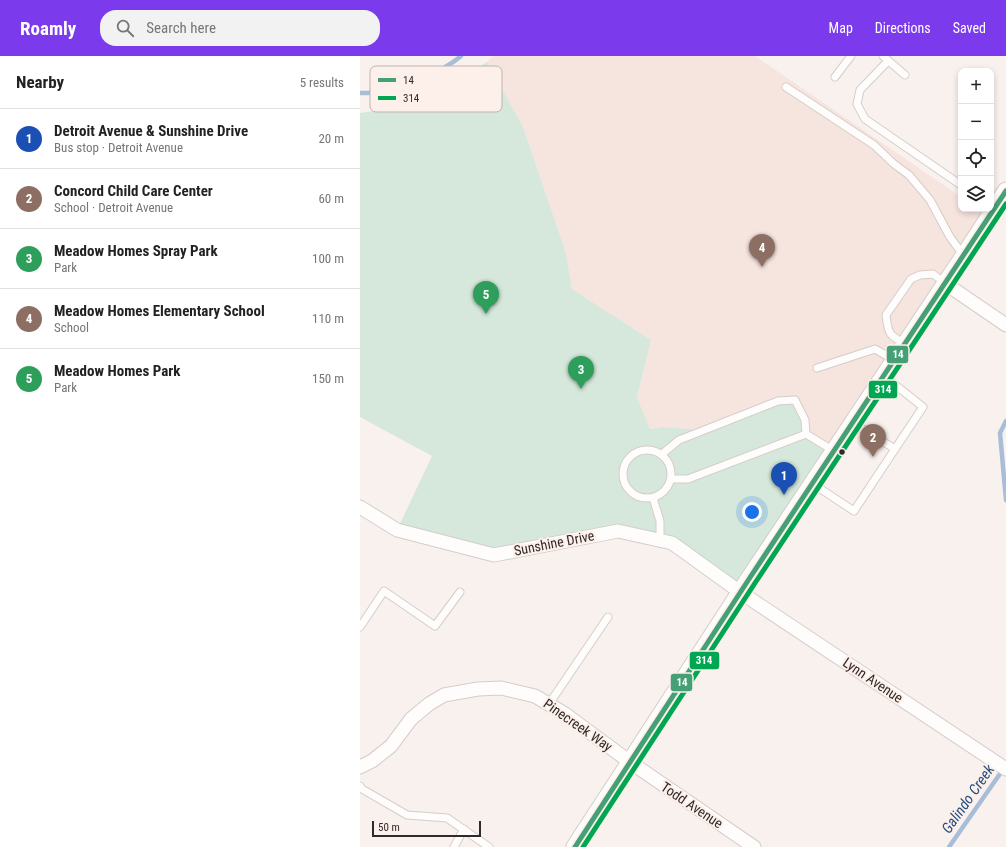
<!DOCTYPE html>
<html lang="en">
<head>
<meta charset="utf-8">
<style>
	body { margin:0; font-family:"Roboto Condensed",sans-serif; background:#f2f2f2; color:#222 }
	.controls { position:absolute; right:12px; top:12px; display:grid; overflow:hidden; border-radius:8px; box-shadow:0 2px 6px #0003 }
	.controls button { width:36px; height:36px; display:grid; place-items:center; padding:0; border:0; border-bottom:1px solid #e0e0e0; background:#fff; color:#222; font:20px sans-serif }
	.scale { position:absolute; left:12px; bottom:10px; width:109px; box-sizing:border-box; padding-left:4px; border:2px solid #312a28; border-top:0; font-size:11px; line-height:14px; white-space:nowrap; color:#312a28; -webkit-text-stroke:3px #fdefea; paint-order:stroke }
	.you { position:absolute; left:392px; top:456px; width:14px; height:14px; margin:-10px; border:3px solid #fff; border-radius:50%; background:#1a73e8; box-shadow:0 0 0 6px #1a73e833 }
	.badge { display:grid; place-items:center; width:26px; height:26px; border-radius:50%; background:#7c3aed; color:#fff; font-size:13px; font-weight:700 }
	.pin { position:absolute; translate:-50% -33px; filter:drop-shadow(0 1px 2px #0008) }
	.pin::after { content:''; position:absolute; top:21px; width:14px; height:12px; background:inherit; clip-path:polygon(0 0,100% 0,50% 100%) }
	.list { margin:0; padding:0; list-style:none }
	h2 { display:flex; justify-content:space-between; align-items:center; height:52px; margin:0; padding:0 16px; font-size:17px }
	h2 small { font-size:13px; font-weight:400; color:#767676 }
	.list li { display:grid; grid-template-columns:26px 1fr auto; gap:12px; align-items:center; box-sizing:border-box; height:60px; padding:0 16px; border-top:1px solid #e0e0e0 }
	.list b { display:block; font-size:15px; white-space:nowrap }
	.list p { margin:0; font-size:13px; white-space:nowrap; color:#767676 }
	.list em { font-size:13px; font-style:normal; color:#767676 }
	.icon { flex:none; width:22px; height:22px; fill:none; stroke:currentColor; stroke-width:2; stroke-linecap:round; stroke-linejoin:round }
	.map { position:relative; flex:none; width:646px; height:791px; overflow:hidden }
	header { display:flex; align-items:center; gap:24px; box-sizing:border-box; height:56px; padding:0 20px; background:#7c3aed; color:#fff }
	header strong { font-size:19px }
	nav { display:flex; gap:22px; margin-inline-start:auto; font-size:14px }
	.search { width:280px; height:36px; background:#f2f2f2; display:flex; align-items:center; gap:10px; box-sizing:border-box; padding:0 14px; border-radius:16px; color:#767676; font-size:15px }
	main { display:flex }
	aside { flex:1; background:#fff }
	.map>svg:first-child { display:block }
</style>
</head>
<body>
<header>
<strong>Roamly</strong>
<div class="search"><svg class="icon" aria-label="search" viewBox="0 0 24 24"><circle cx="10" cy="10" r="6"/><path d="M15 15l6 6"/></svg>Search here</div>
<nav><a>Map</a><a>Directions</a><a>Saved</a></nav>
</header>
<main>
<aside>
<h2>Nearby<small>5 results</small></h2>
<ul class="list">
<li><span class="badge" style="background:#1a4fb4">1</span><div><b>Detroit Avenue &amp; Sunshine Drive</b><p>Bus stop · Detroit Avenue</p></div><em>20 m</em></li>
<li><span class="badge" style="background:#8d6e63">2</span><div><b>Concord Child Care Center</b><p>School · Detroit Avenue</p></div><em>60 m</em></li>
<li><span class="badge" style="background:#2e9e5b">3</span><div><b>Meadow Homes Spray Park</b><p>Park</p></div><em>100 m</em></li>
<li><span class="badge" style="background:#8d6e63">4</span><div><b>Meadow Homes Elementary School</b><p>School</p></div><em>110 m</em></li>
<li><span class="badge" style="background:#2e9e5b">5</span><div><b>Meadow Homes Park</b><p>Park</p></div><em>150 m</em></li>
</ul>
</aside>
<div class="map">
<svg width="646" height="791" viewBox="0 0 646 791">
	<rect width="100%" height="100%" fill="#f9f1ee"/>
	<path fill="#f6e4de" d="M133,0H395L601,141V153H619L629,160L474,395L343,374L303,371L290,373L277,341L291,284L212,233L206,197L163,71L127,6Z"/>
	<path fill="#d5e8db" d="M127,6L163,71L206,197L212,233L291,284L277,341L290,373L303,371L343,374L418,345L435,344L447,378L474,395L380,536L312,487L258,475L134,499L37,474L72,400L0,361V57L56,49Z"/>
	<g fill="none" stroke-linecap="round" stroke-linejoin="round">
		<path stroke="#a8bdd7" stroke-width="4.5" d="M0,37C6,37 13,37 19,36C41,33 84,15 101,0
			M646,365L640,377L646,444
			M589,791L644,712"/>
		<defs>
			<path id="service" d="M523,0L545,19
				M528,5L500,34L497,48L505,63L601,129
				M475,21L491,0
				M426,31L514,89L534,108L549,119L570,144L590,181L604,200
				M545,288C529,279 528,278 526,259L551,223L560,219L573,218L585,227
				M457,312L515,293L534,304
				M524,320L563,351L535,393
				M446,378L474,395
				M263 418a24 24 0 1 1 48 0a24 24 0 1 1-48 0Z
				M302,398L319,384L418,345L435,344L445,364L446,378
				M311,423H328L446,378
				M453,428L494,455L535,393L493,367
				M293,442L300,465V484
				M0,571L24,535L75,570L100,536
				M189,648L248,561
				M0,730L2,733L47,759L87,762L129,791
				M94,791L104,773"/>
			<path id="minor" d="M586,228L646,269
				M0,451L37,474L134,499L258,475L312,487L380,536L646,713
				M0,711L12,705L31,690L51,663L69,648L84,639L118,633L141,632L175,640L205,658L270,706L394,791"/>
			<path id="tertiary" d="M215,791L389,523L604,200L646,135"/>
		</defs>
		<use href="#service" stroke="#d4cdca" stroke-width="9"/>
		<use href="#minor" stroke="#d4cdca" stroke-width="15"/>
		<use href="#tertiary" stroke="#d4cdca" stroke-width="19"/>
		<use href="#service" stroke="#fefdfc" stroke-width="7"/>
		<use href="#minor" stroke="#fefdfc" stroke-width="13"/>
		<use href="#tertiary" stroke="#fefdfc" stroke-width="17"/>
		<defs>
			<path id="bus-1" d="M215,791L389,523L646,135"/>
			<path id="bus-2" d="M223,791L395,527L646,148"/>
		</defs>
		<use href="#bus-1" stroke="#fdefea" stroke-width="8"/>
		<use href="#bus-2" stroke="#fdefea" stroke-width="8"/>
		<use href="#bus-1" stroke="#46a076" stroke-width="5"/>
		<use href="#bus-2" stroke="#00a651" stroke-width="5"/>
	</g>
	<circle fill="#312a28" stroke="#fdefea" stroke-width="1.5" cx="482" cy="396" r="3.5"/>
	<g text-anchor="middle" stroke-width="4" stroke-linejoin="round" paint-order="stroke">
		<g font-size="14" fill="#312a28" stroke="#fdefea">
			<text transform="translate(194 487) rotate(-11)" y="5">Sunshine Drive</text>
			<text transform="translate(513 624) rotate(34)" y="5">Lynn Avenue</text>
			<text transform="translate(218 669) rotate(35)" y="5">Pinecreek Way</text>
			<text transform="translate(332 749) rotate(34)" y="5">Todd Avenue</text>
		</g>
		<g font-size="15" font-style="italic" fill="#224f81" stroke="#fdefea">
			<text transform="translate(608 743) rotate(-55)" y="5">Galindo Creek</text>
		</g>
	</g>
	<rect x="10" y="10" width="132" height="46" rx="6" fill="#fdefea" stroke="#c0b4b0" stroke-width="1"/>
	<rect x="18" y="22" width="18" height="4" fill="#46a076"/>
	<rect x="18" y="40" width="18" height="4" fill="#00a651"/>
	<g font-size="11" fill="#312a28">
		<text x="43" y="28">14</text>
		<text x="43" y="46">314</text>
	</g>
	<g stroke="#fdefea" stroke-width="1.5">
		<rect x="526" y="289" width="23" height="19" rx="4" fill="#46a076"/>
		<rect x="508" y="324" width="30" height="19" rx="4" fill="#00a651"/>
		<rect x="329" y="595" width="31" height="19" rx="4" fill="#00a651"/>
		<rect x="310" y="617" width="23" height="19" rx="4" fill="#46a076"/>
	</g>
	<g font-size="11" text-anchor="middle" font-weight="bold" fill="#fff">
		<text x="538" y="302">14</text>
		<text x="523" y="337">314</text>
		<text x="344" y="608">314</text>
		<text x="322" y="630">14</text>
	</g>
</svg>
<div class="controls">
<button>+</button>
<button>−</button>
<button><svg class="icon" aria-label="locate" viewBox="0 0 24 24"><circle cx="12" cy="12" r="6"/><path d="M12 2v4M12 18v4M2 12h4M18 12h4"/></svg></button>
<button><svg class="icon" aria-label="layers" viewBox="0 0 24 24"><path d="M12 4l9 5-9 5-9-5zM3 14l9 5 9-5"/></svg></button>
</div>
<div class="scale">50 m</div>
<div class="you"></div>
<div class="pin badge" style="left:424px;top:439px;background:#1a4fb4">1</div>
<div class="pin badge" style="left:513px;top:401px;background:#8d6e63">2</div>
<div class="pin badge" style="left:221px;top:333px;background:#2e9e5b">3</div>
<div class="pin badge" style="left:402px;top:211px;background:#8d6e63">4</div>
<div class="pin badge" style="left:126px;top:258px;background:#2e9e5b">5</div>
</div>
</main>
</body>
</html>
